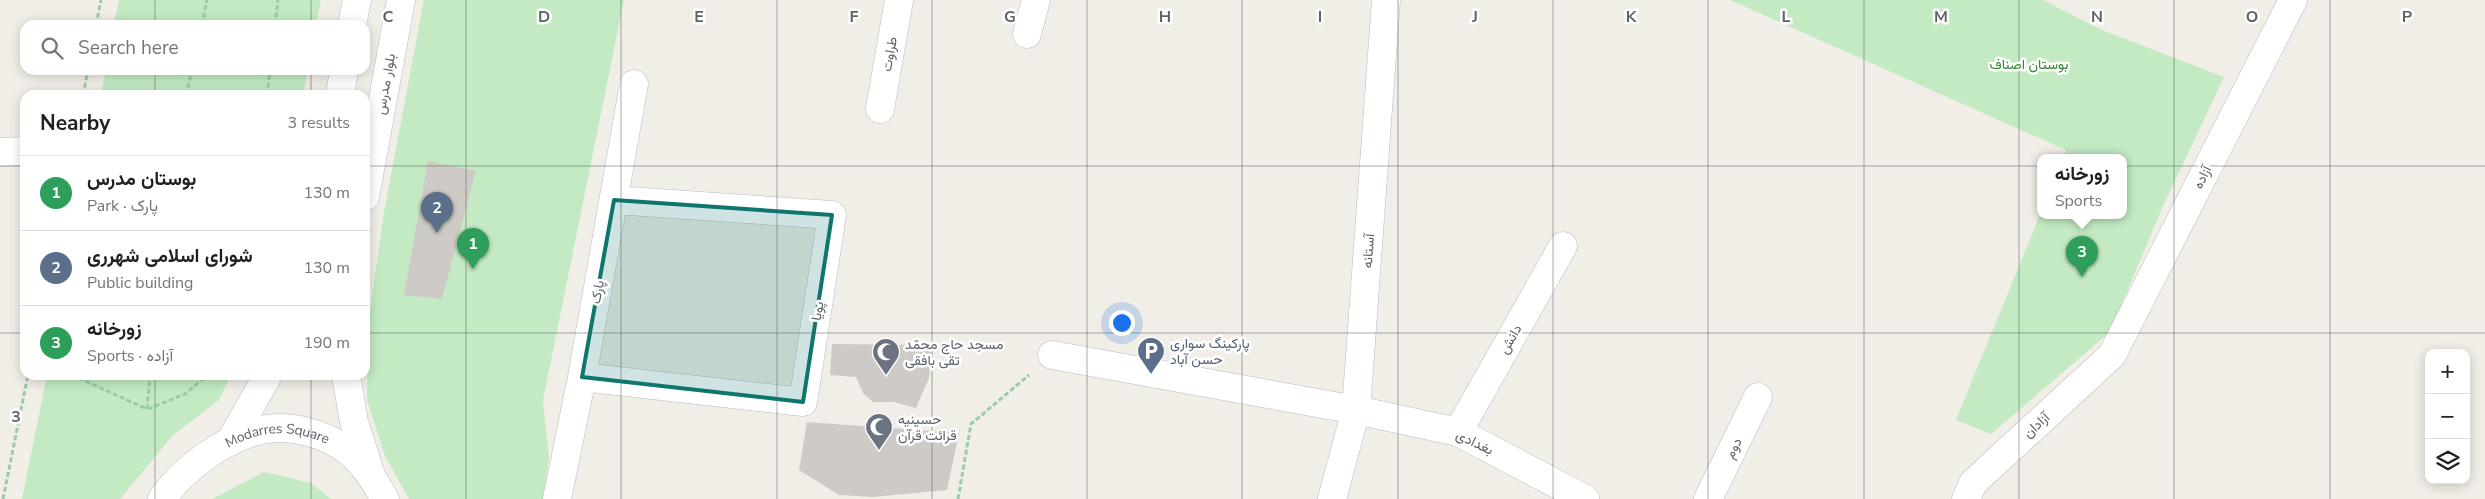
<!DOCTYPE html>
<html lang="en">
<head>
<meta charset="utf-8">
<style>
	body { margin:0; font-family:"Nunito Sans",Vazirmatn,sans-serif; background:#f2f2f2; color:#202124 }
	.controls { position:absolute; right:15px; bottom:15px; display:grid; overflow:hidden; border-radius:10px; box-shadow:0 2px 12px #0003 }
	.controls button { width:45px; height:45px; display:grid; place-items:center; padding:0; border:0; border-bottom:1px solid #e0e0e0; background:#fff; color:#202124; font:25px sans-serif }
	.you { position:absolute; left:1121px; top:322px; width:18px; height:18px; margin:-12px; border:4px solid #fff; border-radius:50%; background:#1a73e8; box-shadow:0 0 0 8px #1a73e833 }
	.badge { display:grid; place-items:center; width:32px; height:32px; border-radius:50%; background:#d93025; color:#fff; font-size:16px; font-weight:700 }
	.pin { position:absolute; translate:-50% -41px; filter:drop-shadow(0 1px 2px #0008) }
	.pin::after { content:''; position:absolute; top:26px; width:18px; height:15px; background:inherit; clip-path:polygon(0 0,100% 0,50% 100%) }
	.popup { position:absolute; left:2037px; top:154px; width:90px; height:65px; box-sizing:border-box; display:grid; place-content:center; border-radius:10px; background:#fff; filter:drop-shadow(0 1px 4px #0005); font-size:16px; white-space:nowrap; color:#757577 }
	.popup b { font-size:19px; color:#202124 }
	.popup::after { content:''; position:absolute; left:50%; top:100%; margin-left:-10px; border:10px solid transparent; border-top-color:#fff }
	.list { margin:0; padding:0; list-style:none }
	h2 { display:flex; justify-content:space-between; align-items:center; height:65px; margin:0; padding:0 20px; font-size:21px }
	h2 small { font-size:16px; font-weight:400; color:#757577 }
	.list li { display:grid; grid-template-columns:32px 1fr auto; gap:15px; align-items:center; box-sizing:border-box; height:75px; padding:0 20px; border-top:1px solid #e0e0e0 }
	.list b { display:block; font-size:19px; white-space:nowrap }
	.list p { margin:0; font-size:16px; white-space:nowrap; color:#757577 }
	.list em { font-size:16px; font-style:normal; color:#757577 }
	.icon { flex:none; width:28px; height:28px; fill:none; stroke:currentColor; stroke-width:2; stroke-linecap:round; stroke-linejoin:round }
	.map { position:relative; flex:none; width:2485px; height:499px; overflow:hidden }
	.search { position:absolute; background:#fff; box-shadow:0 2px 12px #0003; left:20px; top:20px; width:350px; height:55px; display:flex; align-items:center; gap:12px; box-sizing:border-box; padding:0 18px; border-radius:15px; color:#757577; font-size:19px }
	.panel { position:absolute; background:#fff; box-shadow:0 2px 12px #0003; left:20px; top:90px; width:350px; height:290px; border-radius:15px }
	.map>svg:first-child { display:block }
</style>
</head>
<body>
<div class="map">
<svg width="2485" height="499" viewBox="0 0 2485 499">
	<rect width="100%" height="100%" fill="#f1eee7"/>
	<path fill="#c3eac2" d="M119,0H321L316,25H114Z
		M424,0H624L543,400L549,458L543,499H409L385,456L367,400L368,325L384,212Z
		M1730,0H2043L2102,30L2224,77L2163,206L2110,332L1991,434L1956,420L2041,212V216H2123V158H2063L2066,150Z
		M106,70H308L303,95H101Z
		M47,375H231L219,400L173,435L120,499H22Z
		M264,472L311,483L331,499H212Z"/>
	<path fill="#cecbc6" d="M428,161L476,171L442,299L404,295Z
		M832,344L932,345L929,378L916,408L894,402H873L863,393L856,377L830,375Z
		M807,422L959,433L947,490L873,497L839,495L799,470Z"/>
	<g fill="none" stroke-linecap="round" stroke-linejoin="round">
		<defs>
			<path id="minor" d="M1027,34L1036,0
				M880,109L899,0
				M0,152L25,151
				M1052,355L1356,410
				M582,377L803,402L832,215L614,200
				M1458,432L1563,246
				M557,499L582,377L634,84
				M1708,499L1758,397
				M1966,499L1973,483L2112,355L2293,0"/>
			<g id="tertiary">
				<path d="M1356,410L1458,432L1585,499"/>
				<path id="s1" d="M162,499C183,469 224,438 261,430C290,424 324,433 348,451C364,463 375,482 385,499"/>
				<path d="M1332,499L1356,410L1386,0"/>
			</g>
			<path id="secondary" d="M352,25L357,0
				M340,95L344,70
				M365,197L401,0
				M346,375L354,422L371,475
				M230,442L268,375"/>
		</defs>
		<use href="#minor" stroke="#b9bcc1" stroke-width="29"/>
		<use href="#tertiary" stroke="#b9bcc1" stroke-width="29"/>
		<use href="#secondary" stroke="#b8bcc1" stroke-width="29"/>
		<path stroke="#9acca7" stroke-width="3" stroke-dasharray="5 2.5" stroke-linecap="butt" d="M96,25L101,0
			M202,25L207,0
			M275,25L278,0
			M83,95L88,70
			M186,95L192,70
			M267,95L270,70
			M72,375L147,409L150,375
			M148,409L185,394L207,375
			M3,499L28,375
			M958,499L971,424L1029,375"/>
		<use href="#minor" stroke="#fff" stroke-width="28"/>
		<use href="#tertiary" stroke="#fff" stroke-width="28"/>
		<use href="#secondary" stroke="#fff" stroke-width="28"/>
	</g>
	<path fill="#0f766e" fill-opacity="0.2" stroke="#0f766e" stroke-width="4" stroke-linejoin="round" d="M614,200L832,215L803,402L582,377Z"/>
	<path fill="none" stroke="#5e6368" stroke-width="1" stroke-opacity="0.55" d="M155,0V25M311,0V25M466,0V499M621,0V499M777,0V499M932,0V499M1087,0V499M1242,0V499M1398,0V499M1553,0V499M1708,0V499M1864,0V499M2019,0V499M2174,0V499M2330,0V499M155,70V95M311,70V95M0,166H25M365,166H2485M0,333H25M365,333H2485M155,375V499M311,375V499"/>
	<defs>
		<symbol id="parking-pin" viewBox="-11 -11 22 30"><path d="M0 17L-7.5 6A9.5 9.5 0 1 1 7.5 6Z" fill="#5c6f8a" stroke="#fff"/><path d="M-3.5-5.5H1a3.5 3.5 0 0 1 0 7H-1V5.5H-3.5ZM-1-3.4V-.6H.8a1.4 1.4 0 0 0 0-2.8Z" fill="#fff"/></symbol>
		<symbol id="mosque-pin" viewBox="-11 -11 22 30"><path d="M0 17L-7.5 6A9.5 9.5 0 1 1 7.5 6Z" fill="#6b7280" stroke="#fff"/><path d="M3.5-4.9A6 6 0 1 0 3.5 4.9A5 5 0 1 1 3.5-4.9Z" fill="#fff"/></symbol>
	</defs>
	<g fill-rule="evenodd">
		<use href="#parking-pin" x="1135" y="335" width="32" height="43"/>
		<use href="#mosque-pin" x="870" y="336" width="32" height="43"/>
		<use href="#mosque-pin" x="863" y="411" width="32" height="43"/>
	</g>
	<g text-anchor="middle" stroke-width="5" stroke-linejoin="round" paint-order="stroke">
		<g font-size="14" fill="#5e6368" stroke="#fff">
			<text transform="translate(889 54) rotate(-80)" y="5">طراوت</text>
			<text transform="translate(385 84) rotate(-80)" y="5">بلوار مدرس</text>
			<text transform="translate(2202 177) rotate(-63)" y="5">آزاده</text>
			<text transform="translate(1368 251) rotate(-86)" y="5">آستانه</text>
			<text transform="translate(597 292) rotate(-80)" y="5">پارک</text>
			<text transform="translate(817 311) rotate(-81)" y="5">پویا</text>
			<text transform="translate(1510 339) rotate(-60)" y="5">دانش</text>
			<text transform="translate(2036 425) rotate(-43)" y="5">آزادان</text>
			<text transform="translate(1475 442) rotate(26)" y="5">بغدادی</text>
			<text dy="5" stroke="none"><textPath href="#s1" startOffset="139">Modarres Square</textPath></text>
			<text transform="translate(1733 448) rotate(-64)" y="5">دوم</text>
		</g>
		<g font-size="14" fill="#308530" stroke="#fff">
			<text x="2029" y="69">بوستان اصناف</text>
		</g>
		<g font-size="14" fill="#4e5e75" stroke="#fff" text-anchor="start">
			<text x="1170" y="348">پارکینگ سواری<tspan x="1170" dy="16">حسن آباد</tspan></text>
		</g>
		<g font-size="14" fill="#5b616d" stroke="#fff" text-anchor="start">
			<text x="905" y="349">مسجد حاج محمّد<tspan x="905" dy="16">تقی بافقی</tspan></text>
			<text x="898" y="424">حسینیه<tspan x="898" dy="16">قرائت قرآن</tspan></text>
		</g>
	</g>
	<g font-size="16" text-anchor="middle" font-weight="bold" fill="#5e6368" stroke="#fff" stroke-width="5" stroke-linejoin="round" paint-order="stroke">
		<text x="388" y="22">C</text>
		<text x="544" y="22">D</text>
		<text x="699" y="22">E</text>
		<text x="854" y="22">F</text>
		<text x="1010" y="22">G</text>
		<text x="1165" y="22">H</text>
		<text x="1320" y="22">I</text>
		<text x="1475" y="22">J</text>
		<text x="1631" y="22">K</text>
		<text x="1786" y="22">L</text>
		<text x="1941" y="22">M</text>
		<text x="2097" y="22">N</text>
		<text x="2252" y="22">O</text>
		<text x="2407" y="22">P</text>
		<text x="16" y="422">3</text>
	</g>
</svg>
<div class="controls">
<button>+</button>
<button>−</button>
<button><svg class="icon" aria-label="layers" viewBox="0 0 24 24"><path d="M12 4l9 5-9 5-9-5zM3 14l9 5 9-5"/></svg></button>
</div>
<div class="you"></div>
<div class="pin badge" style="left:473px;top:269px;background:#2e9e5b">1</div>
<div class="pin badge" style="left:437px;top:233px;background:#5c6f8a">2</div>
<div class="pin badge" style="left:2082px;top:277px;background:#2e9e5b">3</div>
<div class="popup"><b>زورخانه</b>Sports</div>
<div class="search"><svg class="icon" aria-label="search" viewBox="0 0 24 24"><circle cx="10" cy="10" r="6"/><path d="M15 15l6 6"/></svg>Search here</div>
<section class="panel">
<h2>Nearby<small>3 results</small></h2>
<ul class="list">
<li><span class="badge" style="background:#2e9e5b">1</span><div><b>بوستان مدرس</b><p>Park · پارک</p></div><em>130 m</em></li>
<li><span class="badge" style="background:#5c6f8a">2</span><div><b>شورای اسلامی شهرری</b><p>Public building</p></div><em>130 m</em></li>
<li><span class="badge" style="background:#2e9e5b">3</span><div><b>زورخانه</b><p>Sports · آزاده</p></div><em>190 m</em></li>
</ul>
</section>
</div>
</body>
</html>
